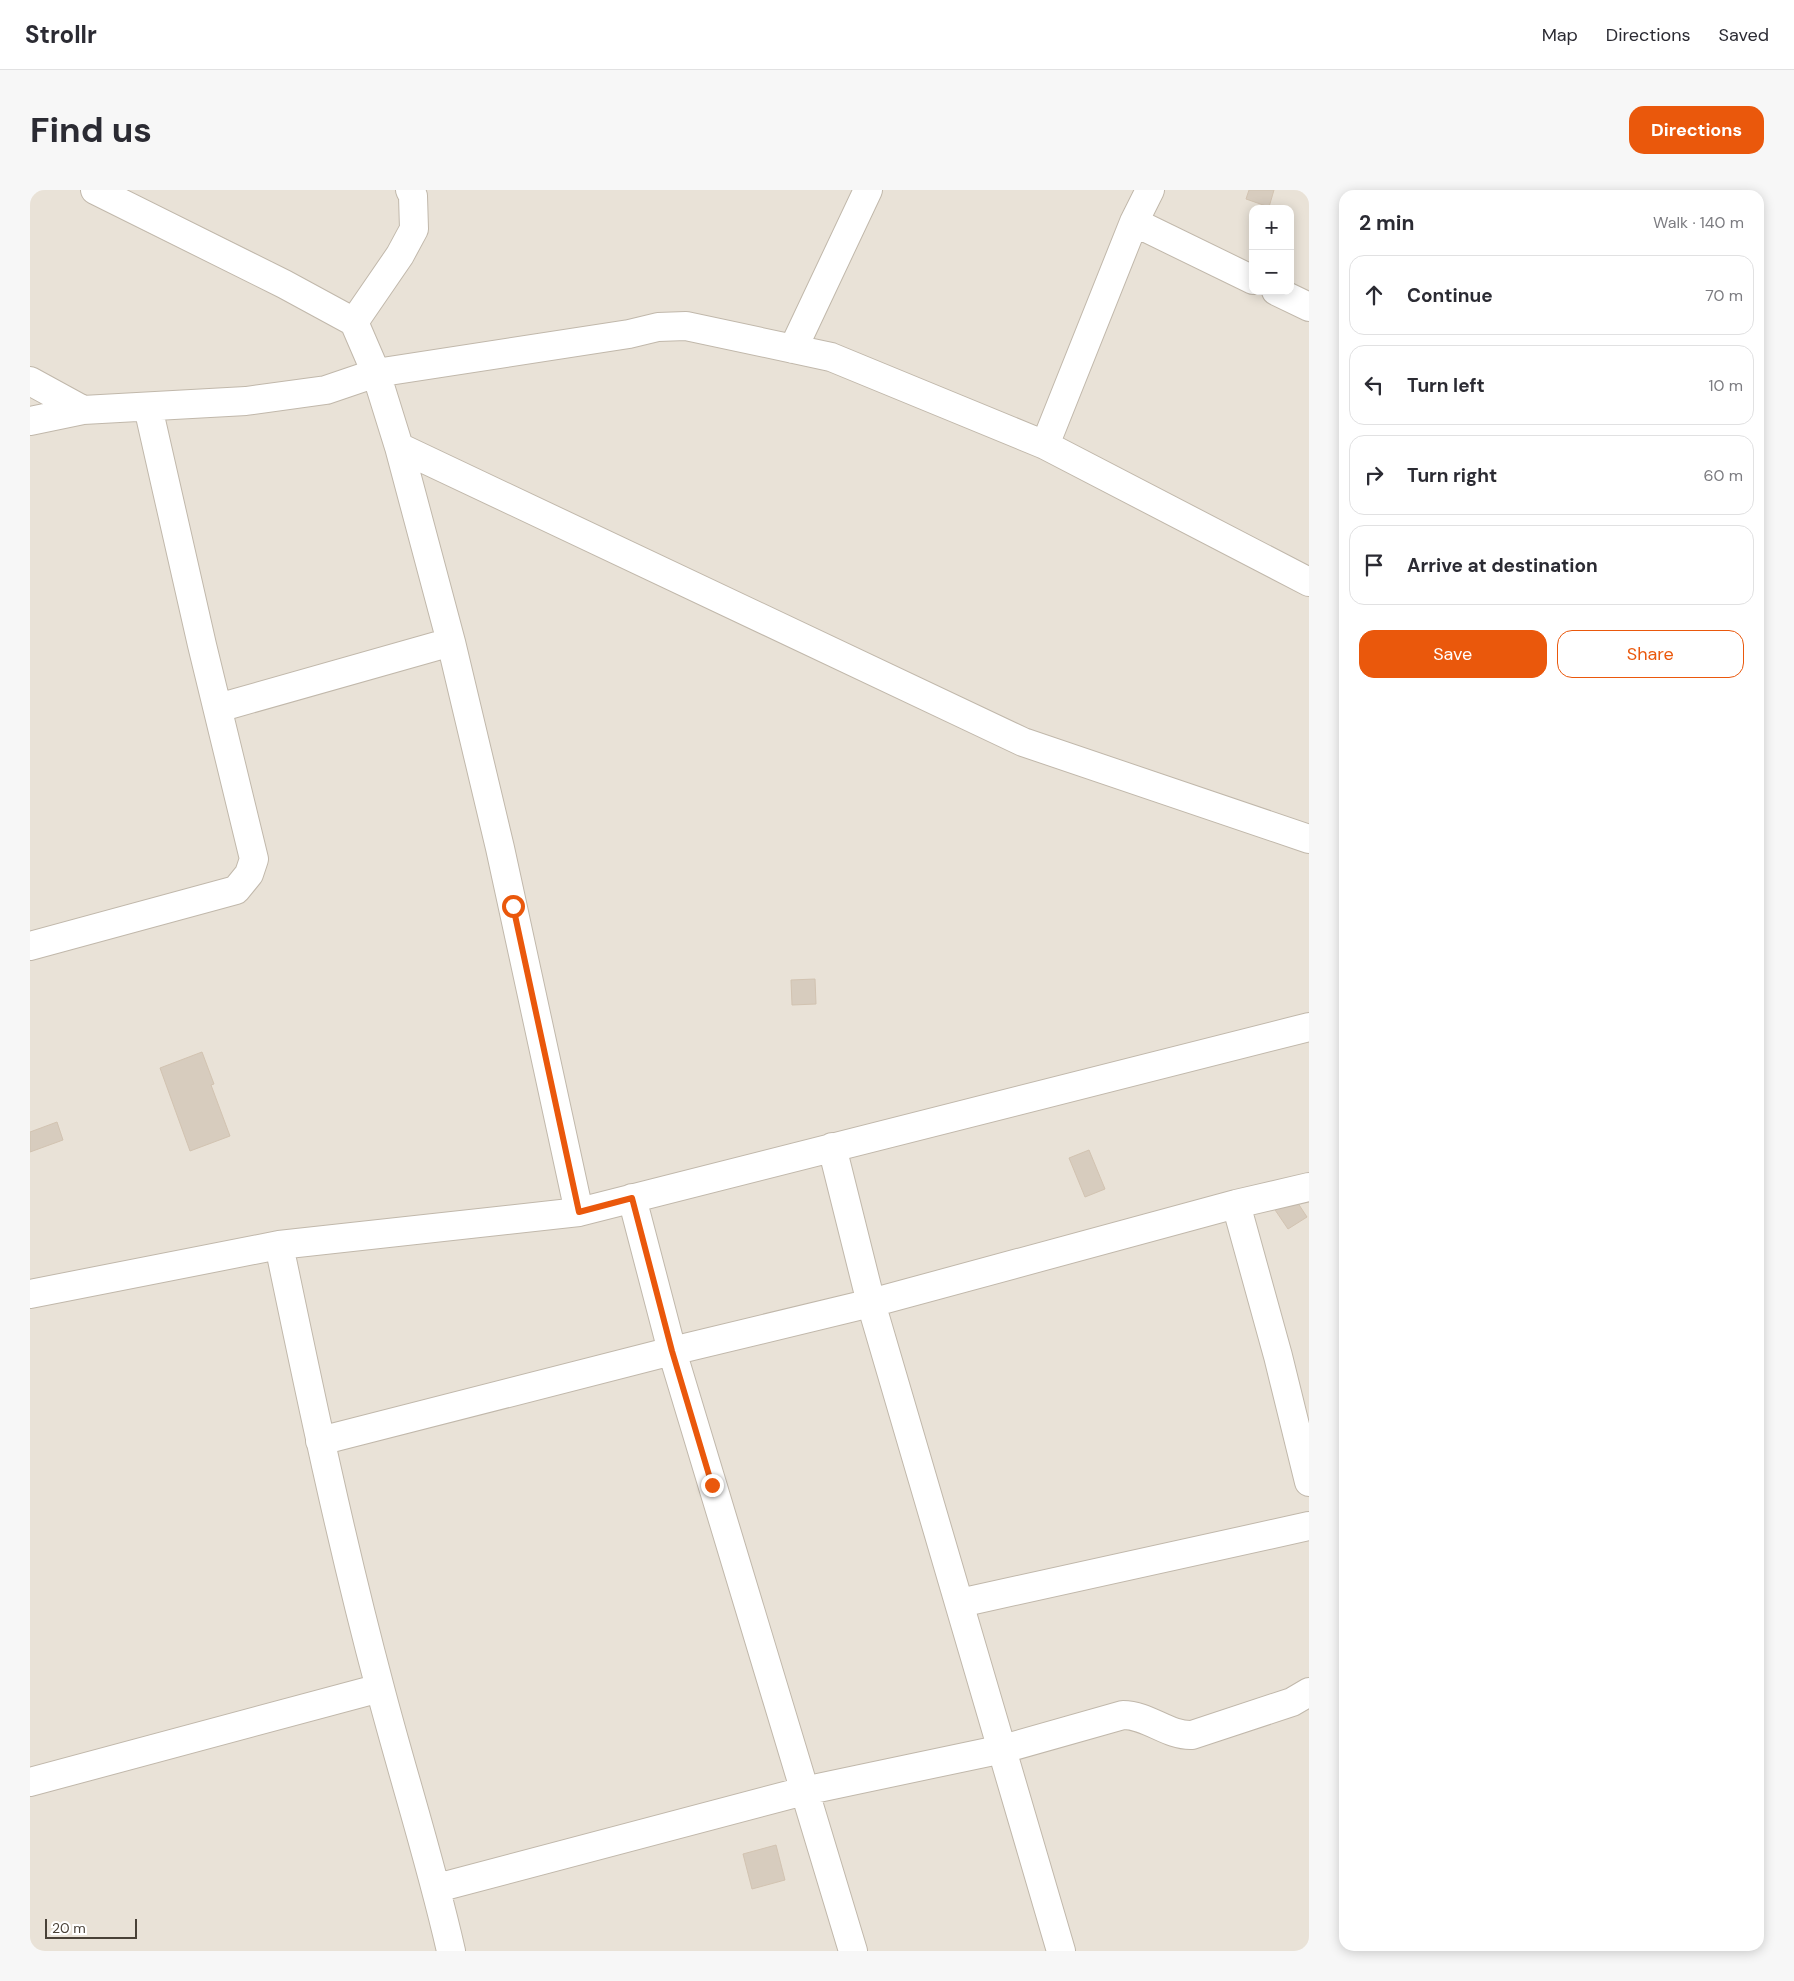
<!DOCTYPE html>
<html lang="en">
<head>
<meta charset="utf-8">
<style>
	body { margin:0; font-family:"DM Sans",sans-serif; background:#f7f7f7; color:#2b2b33 }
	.controls { position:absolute; right:15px; top:15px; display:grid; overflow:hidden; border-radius:10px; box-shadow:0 2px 12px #0003 }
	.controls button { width:45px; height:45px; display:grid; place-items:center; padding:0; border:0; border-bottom:1px solid #e1e1e2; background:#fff; color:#2b2b33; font:25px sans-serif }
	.scale { position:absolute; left:15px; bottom:12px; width:92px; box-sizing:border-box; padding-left:5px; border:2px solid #494137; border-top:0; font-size:14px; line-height:18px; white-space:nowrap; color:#494137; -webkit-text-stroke:4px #fff; paint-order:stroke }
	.stop { position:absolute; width:15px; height:15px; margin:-11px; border:4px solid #ea580c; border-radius:50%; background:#fff }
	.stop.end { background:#ea580c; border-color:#fff; box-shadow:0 1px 5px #0008 }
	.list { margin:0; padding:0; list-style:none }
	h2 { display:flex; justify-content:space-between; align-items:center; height:65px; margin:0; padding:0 20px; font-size:21px }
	h2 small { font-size:16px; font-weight:400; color:#7c7c81 }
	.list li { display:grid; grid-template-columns:32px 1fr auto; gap:15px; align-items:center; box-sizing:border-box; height:80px; margin:0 10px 10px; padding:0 10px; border:1px solid #e1e1e2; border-radius:15px }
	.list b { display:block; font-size:19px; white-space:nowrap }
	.list em { font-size:16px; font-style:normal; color:#7c7c81 }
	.actions { display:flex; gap:10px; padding:15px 20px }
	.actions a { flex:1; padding:11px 0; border:1px solid #ea580c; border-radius:15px; text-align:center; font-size:18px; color:#ea580c }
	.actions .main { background:#ea580c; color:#fff }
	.icon { flex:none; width:28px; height:28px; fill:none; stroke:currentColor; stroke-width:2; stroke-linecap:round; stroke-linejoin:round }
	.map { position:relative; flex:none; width:1279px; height:1761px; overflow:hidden; border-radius:15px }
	header { display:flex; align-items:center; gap:30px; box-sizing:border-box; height:70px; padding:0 25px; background:#fff; border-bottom:1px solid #e1e1e2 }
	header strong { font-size:24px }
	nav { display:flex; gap:28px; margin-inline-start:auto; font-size:18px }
	.intro { display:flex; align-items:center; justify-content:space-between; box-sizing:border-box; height:120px; padding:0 30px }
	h1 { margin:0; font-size:35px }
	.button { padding:12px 22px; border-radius:15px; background:#ea580c; color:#fff; font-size:18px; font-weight:700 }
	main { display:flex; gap:30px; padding:0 30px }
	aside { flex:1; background:#fff; border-radius:15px; box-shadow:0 2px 12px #0003 }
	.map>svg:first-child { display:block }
</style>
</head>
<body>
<header>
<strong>Strollr</strong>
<nav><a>Map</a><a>Directions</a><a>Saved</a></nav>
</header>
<div class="intro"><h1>Find us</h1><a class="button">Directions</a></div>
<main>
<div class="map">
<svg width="1279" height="1761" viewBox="0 0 1279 1761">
	<rect width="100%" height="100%" fill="#f5f1e9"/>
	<path fill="#e9e2d7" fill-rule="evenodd" d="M0,0H1279V1761H0ZM1223,19H1260V101H1223Z"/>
	<path fill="#d7ccbe" stroke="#d2c3b1" d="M1219,0H1244L1239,17L1216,9Z
		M785,789L786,814L762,815L761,790Z
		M172,862L184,894L181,895L200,946L160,961L130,878Z
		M27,932L33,950L0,962V942Z
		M1059,960L1075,999L1055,1007L1039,968Z
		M1258,998L1277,1027L1258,1039L1239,1011Z
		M746,1655L755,1690L722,1699L713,1664Z"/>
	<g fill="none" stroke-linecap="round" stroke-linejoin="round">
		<defs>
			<path id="street" d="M65,0L254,94L324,132
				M380,0L383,6L384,39L370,65L324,132L346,183L369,257L421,452L470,658L549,1022
				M1104,32L1223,90
				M1246,101L1279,117
				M763,159L838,0
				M0,191L53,220
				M0,231L53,220L216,211L296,200L346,183L599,144L628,137L656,136L801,167L1015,255L1279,392
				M1015,255L1104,32L1120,0
				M369,257L993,552L1279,649
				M188,518L421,452
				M0,756L206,700L219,684L224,669L172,455L118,217
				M802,957L841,1113L1031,1761
				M602,1008L642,1161L823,1761
				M1206,1014L1248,1166L1279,1292
				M249,1055C280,1204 311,1352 350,1498C373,1586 401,1672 421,1761
				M0,1104L249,1055L549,1022L1279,837
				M290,1251L642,1161L841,1113L1206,1014L1279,997
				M930,1413L1279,1336
				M0,1592L350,1498
				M407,1698L774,1601L973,1559L1093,1525C1118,1525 1138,1546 1162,1545L1262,1512L1279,1502"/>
		</defs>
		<use href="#street" stroke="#c1b8ab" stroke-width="30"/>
		<use href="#street" stroke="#fff" stroke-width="28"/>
	</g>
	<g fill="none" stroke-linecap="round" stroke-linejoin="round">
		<path stroke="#ea580c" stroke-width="6" d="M483,716L549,1022L602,1008L642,1161L682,1295"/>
	</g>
</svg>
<div class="controls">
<button>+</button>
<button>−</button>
</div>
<div class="scale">20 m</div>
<div class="stop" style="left:483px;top:716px"></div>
<div class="stop end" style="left:682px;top:1295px"></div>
</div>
<aside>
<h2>2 min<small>Walk · 140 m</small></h2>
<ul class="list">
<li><svg class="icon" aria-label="ahead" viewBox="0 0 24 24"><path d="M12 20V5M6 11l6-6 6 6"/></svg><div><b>Continue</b></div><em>70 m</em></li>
<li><svg class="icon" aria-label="left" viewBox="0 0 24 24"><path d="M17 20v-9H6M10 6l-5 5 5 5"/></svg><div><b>Turn left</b></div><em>10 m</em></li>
<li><svg class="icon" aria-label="right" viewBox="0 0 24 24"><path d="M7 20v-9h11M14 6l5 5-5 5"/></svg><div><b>Turn right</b></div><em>60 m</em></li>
<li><svg class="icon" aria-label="arrive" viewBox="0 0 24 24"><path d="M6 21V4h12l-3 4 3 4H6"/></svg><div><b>Arrive at destination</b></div></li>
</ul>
<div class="actions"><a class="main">Save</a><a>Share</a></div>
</aside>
</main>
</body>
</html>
